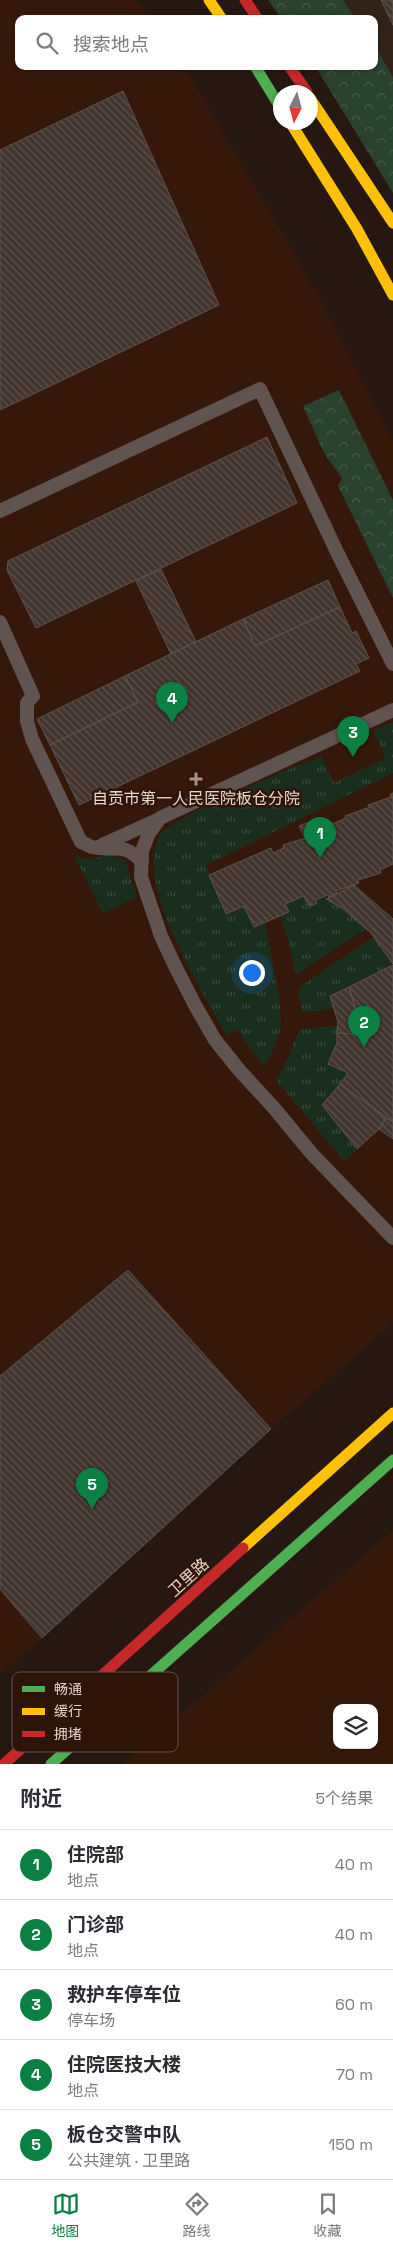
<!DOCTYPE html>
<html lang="zh">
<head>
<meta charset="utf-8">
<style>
	body { margin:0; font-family:"Space Grotesk","Noto Sans SC",sans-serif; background:#f7f7f7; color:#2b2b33 }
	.controls { position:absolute; right:15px; bottom:15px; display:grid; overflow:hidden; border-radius:10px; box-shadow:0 1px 4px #0004 }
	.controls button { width:45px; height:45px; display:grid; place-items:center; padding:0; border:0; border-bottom:1px solid #e1e1e2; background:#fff; color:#2b2b33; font:25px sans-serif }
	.compass { position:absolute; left:273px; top:85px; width:45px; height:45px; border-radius:50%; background:#fff; box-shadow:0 1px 4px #0004; rotate:186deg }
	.you { position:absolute; left:251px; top:972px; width:18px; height:18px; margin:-12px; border:4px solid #fff; border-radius:50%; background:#1a73e8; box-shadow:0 0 0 8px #1a73e833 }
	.badge { display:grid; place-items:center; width:32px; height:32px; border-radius:50%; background:#0b8043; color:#fff; font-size:16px; font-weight:700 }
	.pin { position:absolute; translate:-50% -41px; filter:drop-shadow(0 1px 2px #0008) }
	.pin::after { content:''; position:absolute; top:26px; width:18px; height:15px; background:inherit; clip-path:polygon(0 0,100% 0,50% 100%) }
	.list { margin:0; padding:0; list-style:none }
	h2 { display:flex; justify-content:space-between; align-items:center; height:65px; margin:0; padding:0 20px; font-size:21px }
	h2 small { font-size:16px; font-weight:400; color:#7c7c81 }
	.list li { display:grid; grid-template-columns:32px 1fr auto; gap:15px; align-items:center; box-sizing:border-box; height:70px; padding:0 20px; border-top:1px solid #e1e1e2 }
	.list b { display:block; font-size:19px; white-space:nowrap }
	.list p { margin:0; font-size:16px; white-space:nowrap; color:#7c7c81 }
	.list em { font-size:16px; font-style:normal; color:#7c7c81 }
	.icon { flex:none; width:28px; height:28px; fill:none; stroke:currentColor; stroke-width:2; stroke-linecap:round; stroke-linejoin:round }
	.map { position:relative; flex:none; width:393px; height:1764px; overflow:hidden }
	.search { position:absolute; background:#fff; box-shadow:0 1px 4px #0004; left:15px; right:15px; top:15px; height:55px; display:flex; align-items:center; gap:12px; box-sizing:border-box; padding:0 18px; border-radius:10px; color:#7c7c81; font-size:19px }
	.sheet { height:415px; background:#fff }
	nav { display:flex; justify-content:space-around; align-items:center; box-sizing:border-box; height:70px; border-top:1px solid #e1e1e2; background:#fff; font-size:14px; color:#7c7c81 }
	nav a { display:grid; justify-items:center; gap:2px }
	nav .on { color:#0b8043 }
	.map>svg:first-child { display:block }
</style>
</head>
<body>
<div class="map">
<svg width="393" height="1764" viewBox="0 0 393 1764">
	<defs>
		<pattern id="grass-tufts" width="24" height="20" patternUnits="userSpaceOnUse" patternTransform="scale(1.25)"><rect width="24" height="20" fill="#1a2e1d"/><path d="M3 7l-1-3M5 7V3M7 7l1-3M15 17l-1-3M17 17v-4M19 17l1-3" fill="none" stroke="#3b4b3d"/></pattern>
		<pattern id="forest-crowns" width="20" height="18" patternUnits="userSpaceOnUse" patternTransform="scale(1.25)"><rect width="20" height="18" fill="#29412d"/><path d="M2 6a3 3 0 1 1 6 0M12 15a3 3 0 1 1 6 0" fill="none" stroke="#485c4a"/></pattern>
		<pattern id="building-back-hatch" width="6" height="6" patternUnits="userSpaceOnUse" patternTransform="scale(1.25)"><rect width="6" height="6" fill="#42342e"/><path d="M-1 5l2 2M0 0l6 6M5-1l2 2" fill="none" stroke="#5d504b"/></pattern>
	</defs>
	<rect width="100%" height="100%" fill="#261810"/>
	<path fill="#36180a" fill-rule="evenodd" d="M0,0H135L153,19H19V66H184L317,293L393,441V1323L271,1429L128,1271L0,1376Z
		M393,1530V1764H123L135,1754ZM337,1708H374V1745H337Z
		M0,1589L42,1638L0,1674Z"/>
	<path fill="#312317" d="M343,0H393V77L374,44V19H356Z"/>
	<path fill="url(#grass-tufts)" d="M393,722V773L206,865L226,913L244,906L265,922L280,1001L281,1027L274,1049L264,1066L236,1029L227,1036C203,992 131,881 161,834C171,817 295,767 321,756L334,783L386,758L373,731Z
		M76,854C88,864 95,858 108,854L125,860L137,897L103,913L75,857Z
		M304,896L311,906L317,903L315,900L324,897L342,908L366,929L296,975L288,939L280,916L289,912L285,904Z
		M374,937L393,965L330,996L335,1008L302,1013L298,991L301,986Z
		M338,1025L337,1043L329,1064L348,1073L337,1089L322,1105L357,1149L344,1161L276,1080L289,1056L299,1030Z"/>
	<path fill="url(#forest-crowns)" d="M268,0H343L356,19H282Z
		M374,44L393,77V193L315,66H374Z
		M339,390L393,500V598L338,486L342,478L324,453L303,406Z"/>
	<path fill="url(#building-back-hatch)" stroke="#5f524c" d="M381,0H393V25Z
		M123,91L219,305L0,410V150Z
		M267,437L297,503L36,628L7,570L8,561Z
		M161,569L196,642L171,654L136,581Z
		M328,580L340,607L255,646L243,619Z
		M340,607L352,633L356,631L369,658L356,664L360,671L79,805L50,745L138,702L125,676L243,619L255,646Z
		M125,676L138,702L50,745L37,719Z
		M393,793V864L380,870L381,873L358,880L359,883L336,891L337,894L329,897L328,895L315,900L317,903L311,906L310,904L308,905L304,896L285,904L289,912L254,927L244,906L226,914L209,875L271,848L273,853L284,848L283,845L305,838L299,826L318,818L323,828L346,818L345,816L370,807L368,805L391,797L390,794Z
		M354,885L393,919V964L371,933L342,908L326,899Z
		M393,965V1122L340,1084L348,1073L328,1064L337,1043V1033L358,1034L356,1011L349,987Z
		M349,987L356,1011L358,1034L337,1033L338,1022L330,996Z
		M340,1084L386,1118L379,1129L357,1149L322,1105Z
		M386,1118L393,1122V1139L379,1129Z
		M128,1270L271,1429L42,1638L0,1589V1376Z"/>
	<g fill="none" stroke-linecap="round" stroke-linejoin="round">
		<path stroke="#605350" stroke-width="14" d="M0,511L260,389L337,552L393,664
			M0,622L33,696L27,703V721L32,739L81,842C84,843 89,846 92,847C113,852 124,841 142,862
			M393,710L160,818L149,833L142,851L141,877L161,936L175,966L195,1005L215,1040L240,1071L274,1108L312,1154L393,1238
			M102,845L157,820"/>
		<path stroke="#4caf50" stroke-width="11" d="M255,66L280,107
			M51,1764L393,1460"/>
		<path stroke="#ffc107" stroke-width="11" d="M209,0L222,19
			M310,98L393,223
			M290,122L357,229L393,295
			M243,1548L393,1413"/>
		<path stroke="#c62828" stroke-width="11" d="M245,0L258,19
			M289,66L307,92
			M4,1764L243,1548"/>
	</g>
	<path fill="#a4938b" stroke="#2e1408" stroke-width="2" d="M193.5 771.5h5v5h5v5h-5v5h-5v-5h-5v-5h5z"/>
	<g text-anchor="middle" stroke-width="5" stroke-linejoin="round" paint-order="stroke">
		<g font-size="16" fill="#e8d5cd" stroke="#2e1408">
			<text x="196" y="804">自贡市第一人民医院板仓分院</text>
		</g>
		<g font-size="16" fill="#e8d5cd" stroke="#2e1408">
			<text transform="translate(188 1577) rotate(-42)" y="6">卫里路</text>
		</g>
	</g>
	<rect x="12" y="1672" width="166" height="80" rx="8" fill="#2e1408" stroke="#664e43" stroke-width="1"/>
	<rect x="22" y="1686" width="23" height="6" fill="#4caf50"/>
	<rect x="22" y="1708" width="23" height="7" fill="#ffc107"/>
	<rect x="22" y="1731" width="23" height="6" fill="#c62828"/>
	<g font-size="14" fill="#e8d5cd">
		<text x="54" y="1694">畅通</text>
		<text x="54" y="1716">缓行</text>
		<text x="54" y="1739">拥堵</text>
	</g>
</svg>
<div class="controls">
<button><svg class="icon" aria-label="layers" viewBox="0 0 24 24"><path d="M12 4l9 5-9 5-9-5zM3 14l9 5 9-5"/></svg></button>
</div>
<svg class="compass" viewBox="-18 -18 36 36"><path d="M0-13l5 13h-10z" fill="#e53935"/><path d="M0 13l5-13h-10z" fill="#7c7c81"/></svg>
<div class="you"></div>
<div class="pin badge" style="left:320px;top:858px">1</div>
<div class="pin badge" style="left:364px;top:1047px">2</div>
<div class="pin badge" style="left:353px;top:757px">3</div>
<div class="pin badge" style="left:172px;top:723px">4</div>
<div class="pin badge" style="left:92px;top:1509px">5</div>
<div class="search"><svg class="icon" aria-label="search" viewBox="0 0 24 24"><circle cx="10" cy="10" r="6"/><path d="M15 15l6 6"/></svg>搜索地点</div>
</div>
<section class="sheet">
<h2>附近<small>5个结果</small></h2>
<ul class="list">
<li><span class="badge">1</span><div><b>住院部</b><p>地点</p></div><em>40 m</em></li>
<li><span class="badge">2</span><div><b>门诊部</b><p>地点</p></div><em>40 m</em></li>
<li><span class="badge">3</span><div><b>救护车停车位</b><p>停车场</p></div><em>60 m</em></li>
<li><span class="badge">4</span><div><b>住院医技大楼</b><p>地点</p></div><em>70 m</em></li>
<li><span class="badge">5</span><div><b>板仓交警中队</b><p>公共建筑 · 卫里路</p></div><em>150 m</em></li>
</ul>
</section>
<nav>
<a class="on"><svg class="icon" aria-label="map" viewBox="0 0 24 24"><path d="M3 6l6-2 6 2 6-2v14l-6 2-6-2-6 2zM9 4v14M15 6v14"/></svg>地图</a>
<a><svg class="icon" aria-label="directions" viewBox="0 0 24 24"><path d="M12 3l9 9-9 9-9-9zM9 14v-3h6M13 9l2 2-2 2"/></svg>路线</a>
<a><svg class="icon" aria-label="saved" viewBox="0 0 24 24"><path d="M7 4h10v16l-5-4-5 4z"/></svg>收藏</a>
</nav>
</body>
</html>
